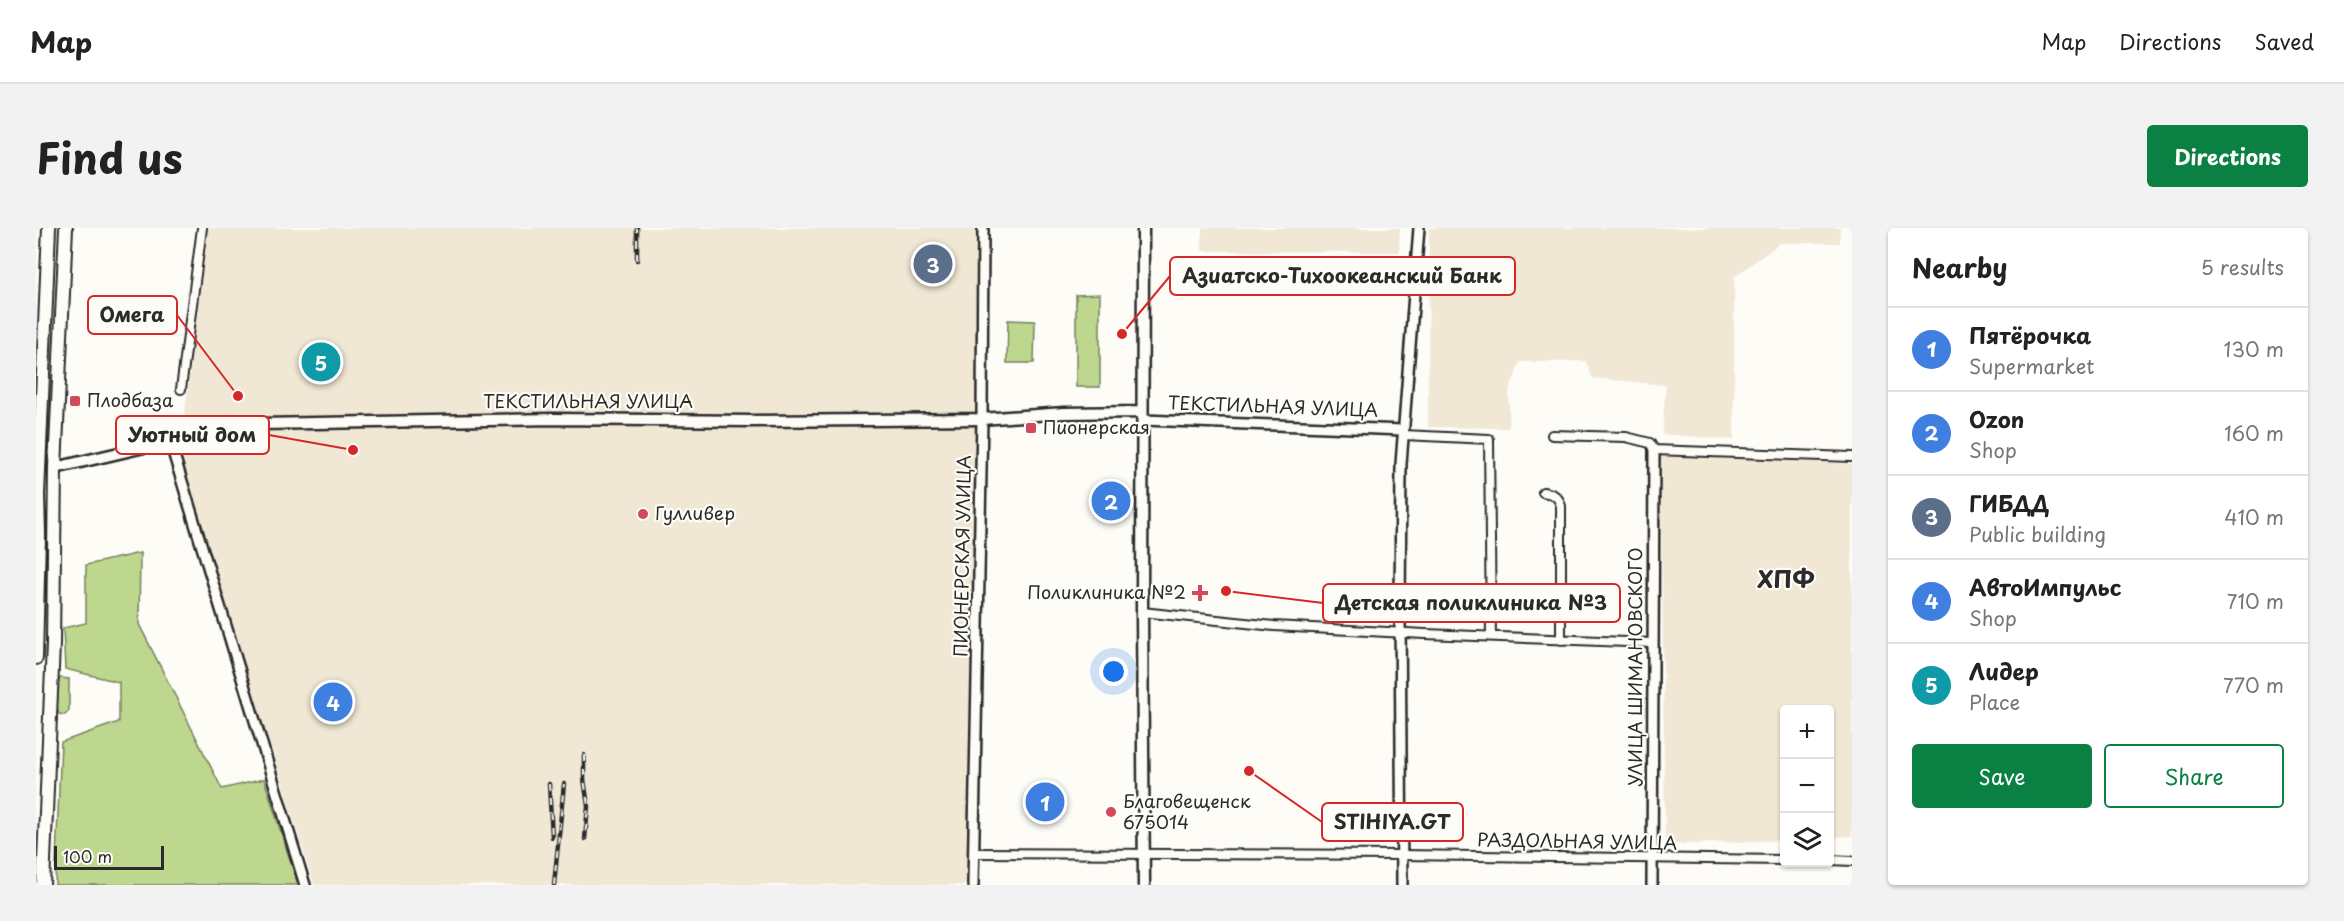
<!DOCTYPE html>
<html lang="en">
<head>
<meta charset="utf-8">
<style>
	body { margin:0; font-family:"Playpen Sans",sans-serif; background:#f2f2f2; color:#222 }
	.controls { position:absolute; right:18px; bottom:18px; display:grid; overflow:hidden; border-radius:6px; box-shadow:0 2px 4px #0004 }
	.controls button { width:54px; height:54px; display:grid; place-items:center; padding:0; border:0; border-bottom:2px solid #e0e0e0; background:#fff; color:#222; font:30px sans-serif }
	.scale { position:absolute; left:18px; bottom:15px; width:110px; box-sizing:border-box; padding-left:6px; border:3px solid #2b2b2b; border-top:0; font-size:16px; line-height:21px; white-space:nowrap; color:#2b2b2b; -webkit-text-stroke:4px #fdfcf7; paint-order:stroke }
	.you { position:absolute; left:1078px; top:444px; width:21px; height:21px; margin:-15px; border:4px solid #fff; border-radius:50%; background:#1a73e8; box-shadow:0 0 0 9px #1a73e833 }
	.badge { display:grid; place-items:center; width:39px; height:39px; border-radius:50%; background:#0b8043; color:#fff; font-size:20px; font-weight:700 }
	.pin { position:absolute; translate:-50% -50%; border:3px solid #fff; box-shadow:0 2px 6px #0006 }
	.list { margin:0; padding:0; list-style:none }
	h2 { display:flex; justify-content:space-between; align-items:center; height:78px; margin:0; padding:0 24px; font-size:26px }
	h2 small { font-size:20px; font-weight:400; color:#767676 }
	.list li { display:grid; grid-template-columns:39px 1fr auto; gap:18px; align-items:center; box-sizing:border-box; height:84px; padding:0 24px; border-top:2px solid #e0e0e0 }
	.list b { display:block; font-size:22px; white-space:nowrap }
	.list p { margin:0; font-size:20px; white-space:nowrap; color:#767676 }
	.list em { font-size:20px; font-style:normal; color:#767676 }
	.actions { display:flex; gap:12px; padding:18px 24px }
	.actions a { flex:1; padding:14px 0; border:2px solid #0b8043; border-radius:6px; text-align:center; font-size:21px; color:#0b8043 }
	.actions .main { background:#0b8043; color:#fff }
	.icon { flex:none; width:33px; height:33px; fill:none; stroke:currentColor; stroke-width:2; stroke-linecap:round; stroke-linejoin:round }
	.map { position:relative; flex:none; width:1816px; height:657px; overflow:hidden; border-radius:6px }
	header { display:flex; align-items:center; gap:36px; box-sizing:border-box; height:84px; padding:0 30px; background:#fff; border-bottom:2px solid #e0e0e0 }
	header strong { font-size:28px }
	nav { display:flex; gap:33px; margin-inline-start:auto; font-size:21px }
	.intro { display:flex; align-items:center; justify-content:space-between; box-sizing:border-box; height:144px; padding:0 36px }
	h1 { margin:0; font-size:42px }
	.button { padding:15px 27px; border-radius:6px; background:#0b8043; color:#fff; font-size:21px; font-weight:700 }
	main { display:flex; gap:36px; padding:0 36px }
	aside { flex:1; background:#fff; border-radius:6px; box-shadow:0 2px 4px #0004 }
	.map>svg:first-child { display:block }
</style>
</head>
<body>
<header>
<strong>Map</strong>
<nav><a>Map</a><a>Directions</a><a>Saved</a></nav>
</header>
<div class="intro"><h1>Find us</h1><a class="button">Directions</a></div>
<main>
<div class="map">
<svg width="1816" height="657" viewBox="0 0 1816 657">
	<rect width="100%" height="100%" fill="#fdfcf7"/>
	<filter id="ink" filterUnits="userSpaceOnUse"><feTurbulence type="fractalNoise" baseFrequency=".0167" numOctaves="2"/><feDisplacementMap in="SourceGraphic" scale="12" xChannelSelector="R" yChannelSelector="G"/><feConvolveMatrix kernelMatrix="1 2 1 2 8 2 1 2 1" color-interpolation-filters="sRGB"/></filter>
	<g filter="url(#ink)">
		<path fill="#f0e7d5" d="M172,0H946L934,657H278L232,509H228L142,230L145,229L144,223Z
			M1166,0H1364L1363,24L1166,23Z
			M1393,0H1804V15H1744L1698,49V212L1626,206L1630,157L1556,150L1550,133L1484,134L1473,164V200L1392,199Z
			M1625,227L1816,236V608L1794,609V482H1748V612L1629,617Z"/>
		<path fill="#bed78e" stroke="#74815c" stroke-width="1.5" d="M1064,66V159H1040V67Z
			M972,92L999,93L998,135H971Z
			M104,325L103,396L186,561L228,551L262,657H19L25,514L83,494V454L29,441L27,400L50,395V337Z
			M24,450L33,451V483L29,487L23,486C19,477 20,459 24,450Z"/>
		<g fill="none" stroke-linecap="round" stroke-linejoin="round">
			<defs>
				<path id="minor" d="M145,161L166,0
					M1367,207L1453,211L1455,408
					M1516,207L1590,209L1614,215L1618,222L1816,229
					M1507,264C1517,266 1522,267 1525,278V412
					M1106,384L1238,398L1389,406L1617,415
					M938,625L1366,627L1748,632
					M1794,632L1816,633"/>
				<path id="tertiary" d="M1107,192L1367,202
					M134,214L269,657
					M937,657L946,191L947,0
					M1366,657L1364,385L1365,236L1383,0
					M1616,657L1618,222"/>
				<path id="secondary" d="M1107,0L1106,384L1108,657
					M19,240L172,204L223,196L517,191L715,193L946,191L1028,185L1106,184"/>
				<path id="primary" d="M0,430L3,307L2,267L13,0
					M7,657L17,416L19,240L30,0"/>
			</defs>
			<use href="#minor" stroke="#2b2b2b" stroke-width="12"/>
			<use href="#tertiary" stroke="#2b2b2b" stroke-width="14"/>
			<use href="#secondary" stroke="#2b2b2b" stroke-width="15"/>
			<use href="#primary" stroke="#2b2b2b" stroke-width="16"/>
			<use href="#minor" stroke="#fdfcf7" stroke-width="8"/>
			<use href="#tertiary" stroke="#fdfcf7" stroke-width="9"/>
			<use href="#secondary" stroke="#fdfcf7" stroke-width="10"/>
			<use href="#primary" stroke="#fdfcf7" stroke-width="12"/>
			<defs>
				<path id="rail" d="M601,32V0
					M548,527V551L552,578L549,611
					M513,556L516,609
					M518,657L528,556"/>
			</defs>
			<use href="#rail" stroke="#2b2b2b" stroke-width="4.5"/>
			<use href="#rail" stroke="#fdfcf7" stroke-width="2" stroke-dasharray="7" stroke-linecap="butt"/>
		</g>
	</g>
	<g fill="#d1495b" stroke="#fdfcf7" stroke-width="2">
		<rect x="33" y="167" width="12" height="12" rx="3"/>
		<rect x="989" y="194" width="12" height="12" rx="3"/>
		<circle cx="607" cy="286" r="6"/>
		<path d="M1161 356h6v6h6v6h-6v6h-6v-6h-6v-6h6z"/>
		<circle cx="1075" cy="584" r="6"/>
	</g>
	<g text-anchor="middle" stroke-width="4.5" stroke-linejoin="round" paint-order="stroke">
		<g font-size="18" fill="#2b2b2b" stroke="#fdfcf7" text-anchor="start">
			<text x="51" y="179">Плодбаза</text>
			<text x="1007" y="206">Пионерская</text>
			<text x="619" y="292">Гулливер</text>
			<text x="1150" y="371" text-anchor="end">Поликлиника №2</text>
			<text x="1087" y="580">Благовещенск<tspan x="1087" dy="21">675014</tspan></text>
		</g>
		<g font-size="18" fill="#2b2b2b" stroke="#fdfcf7">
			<text x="552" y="180">ТЕКСТИЛЬНАЯ УЛИЦА</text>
			<text transform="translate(1237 179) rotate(2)" y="6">ТЕКСТИЛЬНАЯ УЛИЦА</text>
			<text transform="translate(927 328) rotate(-89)" y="6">ПИОНЕРСКАЯ УЛИЦА</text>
			<text transform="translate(1600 439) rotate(-90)" y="6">УЛИЦА ШИМАНОВСКОГО</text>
			<text transform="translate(1541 614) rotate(1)" y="6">РАЗДОЛЬНАЯ УЛИЦА</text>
		</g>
		<g font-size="24" font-weight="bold" fill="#2b2b2b" stroke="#fdfcf7">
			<text x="1750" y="360">ХПФ</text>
		</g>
	</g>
	<path fill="none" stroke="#d62828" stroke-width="2" d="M1086 106L1134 48M202 168L141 87M317 222L233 207M1190 363L1287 375M1213 543L1286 594"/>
	<g fill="#d62828" stroke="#fdfcf7" stroke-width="2">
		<circle cx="1086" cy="106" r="6"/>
		<circle cx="202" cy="168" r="6"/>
		<circle cx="317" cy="222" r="6"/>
		<circle cx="1190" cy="363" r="6"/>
		<circle cx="1213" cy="543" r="6"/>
	</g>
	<g fill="#fdfcf7" stroke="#d62828" stroke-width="2">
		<rect x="1134" y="29" width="345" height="38" rx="6"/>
		<rect x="52" y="68" width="89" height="38" rx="6"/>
		<rect x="80" y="188" width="153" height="38" rx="6"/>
		<rect x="1287" y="356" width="297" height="38" rx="6"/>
		<rect x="1286" y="575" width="141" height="38" rx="6"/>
	</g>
	<g font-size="20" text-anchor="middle" font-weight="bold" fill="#2b2b2b">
		<text x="1306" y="55">Азиатско-Тихоокеанский Банк</text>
		<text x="96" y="94">Омега</text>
		<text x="156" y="214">Уютный дом</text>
		<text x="1435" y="382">Детская поликлиника №3</text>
		<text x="1356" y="601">STIHIYA.GT</text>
	</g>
</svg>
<div class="controls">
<button>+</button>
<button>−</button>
<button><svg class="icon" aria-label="layers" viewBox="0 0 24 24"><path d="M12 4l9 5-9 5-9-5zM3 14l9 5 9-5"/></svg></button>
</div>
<div class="scale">100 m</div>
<div class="you"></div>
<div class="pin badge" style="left:1009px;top:574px;background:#3f7fe0">1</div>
<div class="pin badge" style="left:1075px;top:273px;background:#3f7fe0">2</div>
<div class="pin badge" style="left:897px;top:36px;background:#5c6f8a">3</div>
<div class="pin badge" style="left:297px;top:474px;background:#3f7fe0">4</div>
<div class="pin badge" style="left:285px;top:134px;background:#0f9aa8">5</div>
</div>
<aside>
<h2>Nearby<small>5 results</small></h2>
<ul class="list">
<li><span class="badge" style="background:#3f7fe0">1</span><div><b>Пятёрочка</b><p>Supermarket</p></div><em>130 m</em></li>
<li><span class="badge" style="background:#3f7fe0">2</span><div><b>Ozon</b><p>Shop</p></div><em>160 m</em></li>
<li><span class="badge" style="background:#5c6f8a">3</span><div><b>ГИБДД</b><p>Public building</p></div><em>410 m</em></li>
<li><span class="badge" style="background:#3f7fe0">4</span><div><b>АвтоИмпульс</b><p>Shop</p></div><em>710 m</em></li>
<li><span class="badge" style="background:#0f9aa8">5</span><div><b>Лидер</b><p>Place</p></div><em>770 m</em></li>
</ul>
<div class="actions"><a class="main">Save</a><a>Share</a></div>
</aside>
</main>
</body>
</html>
